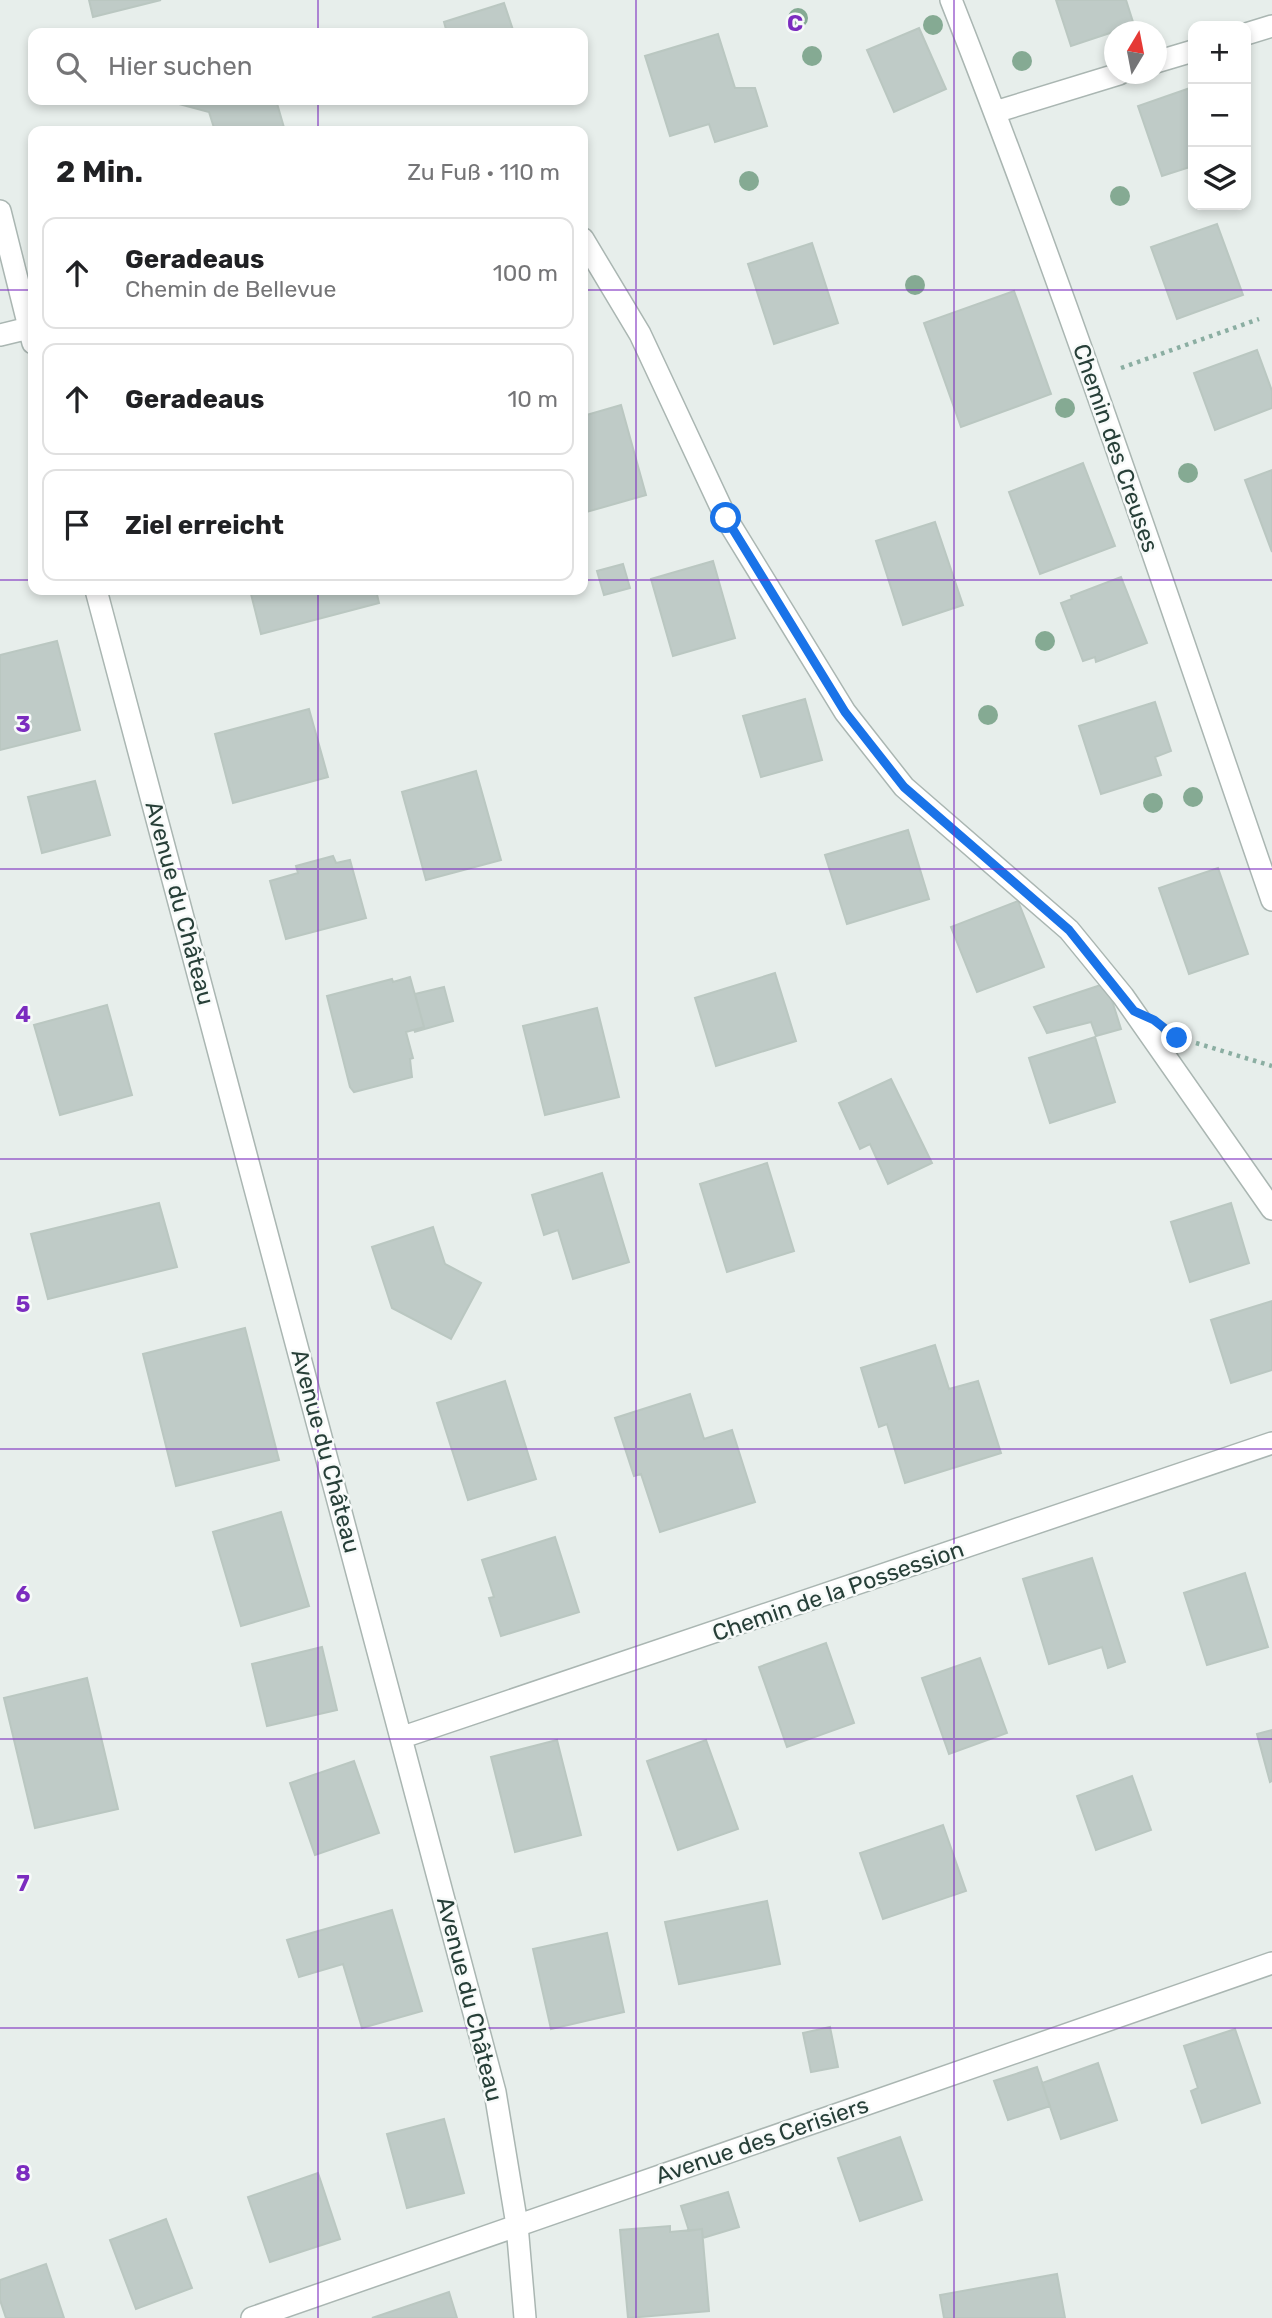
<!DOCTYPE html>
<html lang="de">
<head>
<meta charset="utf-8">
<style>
	body { margin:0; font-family:Rubik,sans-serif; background:#f2f2f2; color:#202124 }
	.controls { position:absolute; right:21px; top:21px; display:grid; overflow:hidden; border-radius:14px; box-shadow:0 4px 10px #0003 }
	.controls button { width:63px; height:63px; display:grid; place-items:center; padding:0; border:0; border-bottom:2px solid #e0e0e0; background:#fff; color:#202124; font:35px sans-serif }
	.compass { position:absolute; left:1104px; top:21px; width:63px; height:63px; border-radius:50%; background:#fff; box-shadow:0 4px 10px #0003; rotate:10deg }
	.stop { position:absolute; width:21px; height:21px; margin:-16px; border:5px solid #1a73e8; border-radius:50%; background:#fff }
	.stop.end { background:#1a73e8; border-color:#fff; box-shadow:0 2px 7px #0008 }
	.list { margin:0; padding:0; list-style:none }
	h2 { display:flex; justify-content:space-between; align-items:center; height:91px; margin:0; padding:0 28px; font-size:30px }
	h2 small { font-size:23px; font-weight:400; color:#757577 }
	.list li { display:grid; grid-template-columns:46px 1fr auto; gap:21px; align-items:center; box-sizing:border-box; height:112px; margin:0 14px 14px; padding:0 14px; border:2px solid #e0e0e0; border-radius:14px }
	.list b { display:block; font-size:26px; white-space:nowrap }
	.list p { margin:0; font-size:23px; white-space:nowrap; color:#757577 }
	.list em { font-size:23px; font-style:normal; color:#757577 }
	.icon { flex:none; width:38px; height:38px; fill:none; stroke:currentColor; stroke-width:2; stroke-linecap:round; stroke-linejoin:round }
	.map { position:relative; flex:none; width:1272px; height:2318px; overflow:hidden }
	.search { position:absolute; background:#fff; box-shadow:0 4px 10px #0003; left:28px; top:28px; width:560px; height:77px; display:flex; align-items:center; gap:18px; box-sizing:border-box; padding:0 24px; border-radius:14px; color:#757577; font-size:26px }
	.panel { position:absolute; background:#fff; box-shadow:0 4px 10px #0003; left:28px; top:126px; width:560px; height:469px; border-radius:14px }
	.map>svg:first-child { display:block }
</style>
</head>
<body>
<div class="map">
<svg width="1272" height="2318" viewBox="0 0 1272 2318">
	<rect width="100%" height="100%" fill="#e7eeeb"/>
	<path fill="#bfcbc7" stroke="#bac7c1" stroke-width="2" d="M89,0H161L93,17Z
		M1056,0H1126L1134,25L1071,46Z
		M504,3L514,33H447L444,22Z
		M919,28L946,89L894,112L867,50Z
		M718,34L735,88H755L767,126L715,142L709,124L670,136L645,56Z
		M1193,87V166L1162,176L1138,106Z
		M164,100H276L285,131H215L209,112Z
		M1217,224L1243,295L1177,319L1151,247Z
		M812,243L838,323L774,344L748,264Z
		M1014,291L1051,394L961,427L924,323Z
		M1257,350L1272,391V408L1215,430L1194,373Z
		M621,405L646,495L583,513V416Z
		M1083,463L1115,546L1040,574L1009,492Z
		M1272,470V552L1245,480Z
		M935,522L963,605L903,625L876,541Z
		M713,561L735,638L673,656L651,579Z
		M623,564L630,588L604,595L597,571Z
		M1121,577L1147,643L1096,662L1095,657L1083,661L1061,603L1072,599L1071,596Z
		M250,590H376L379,603L261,634Z
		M57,641L80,730L0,750V655Z
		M805,699L822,760L761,777L743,716Z
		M1155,702L1171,751L1155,757L1161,775L1101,794L1079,726Z
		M309,709L328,777L233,803L215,734Z
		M476,771L501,860L426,880L402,792Z
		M95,781L110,835L42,853L28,797Z
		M908,830L929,899L847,924L825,855Z
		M333,856L336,863L350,860L366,918L286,939L270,881L298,873L296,866Z
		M1218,868L1248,954L1189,974L1159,888Z
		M1018,901L1044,967L977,992L951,927Z
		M775,973L796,1041L716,1066L695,998Z
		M410,977L424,1027L406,1032L413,1058L410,1059L412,1077L354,1092L350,1087L327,996L392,979L393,982Z
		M1101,985L1110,994L1121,1029L1096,1036L1091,1022L1047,1033L1034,1007Z
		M444,987L453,1021L414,1032L424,1027L415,994Z
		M107,1005L132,1095L60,1115L34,1025Z
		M597,1008L619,1097L545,1115L523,1026Z
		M1095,1037L1115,1102L1050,1123L1029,1058Z
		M891,1079L932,1163L888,1184L870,1144L860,1149L839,1103Z
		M767,1163L794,1251L727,1272L700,1184Z
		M602,1173L629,1262L573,1279L558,1230L544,1235L532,1195Z
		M159,1203L177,1267L48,1299L31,1234Z
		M1231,1203L1249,1263L1190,1282L1171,1222Z
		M433,1227L445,1264L481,1283L451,1339L392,1308L372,1247Z
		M1272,1301V1370L1231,1383L1211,1320Z
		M245,1328L279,1460L176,1486L143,1354Z
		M935,1345L949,1389L978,1381L1001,1453L905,1483L887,1424L879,1427L861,1368Z
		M505,1381L536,1479L468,1500L437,1403Z
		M690,1394L704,1439L732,1430L755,1502L660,1532L641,1474L634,1476L615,1418Z
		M281,1512L309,1606L241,1626L213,1532Z
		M555,1537L579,1612L501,1636L489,1598L494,1597L482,1560Z
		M1092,1558L1125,1662L1108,1668L1102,1647L1049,1664L1023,1579Z
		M1245,1573L1268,1647L1207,1665L1184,1593Z
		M826,1643L854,1723L787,1747L759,1667Z
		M322,1647L337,1710L267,1726L252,1664Z
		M980,1658L1007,1733L949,1754L922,1678Z
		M87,1678L118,1809L35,1828L4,1698Z
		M1272,1730V1781L1270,1782L1257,1734Z
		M557,1740L581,1835L515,1852L491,1757Z
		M706,1740L738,1829L678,1850L647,1761Z
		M354,1761L379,1833L315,1855L290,1783Z
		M1132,1776L1151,1830L1096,1850L1077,1796Z
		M943,1825L966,1891L883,1919L860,1853Z
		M767,1901L780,1964L679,1984L665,1922Z
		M392,1910L422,2011L362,2028L343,1964L299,1977L287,1940Z
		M607,1933L624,2012L551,2029L533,1949Z
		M830,2027L838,2067L811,2072L803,2033Z
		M1235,2029L1260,2103L1202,2123L1191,2091L1198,2088L1184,2046Z
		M1098,2063L1117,2120L1061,2139L1042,2083Z
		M1037,2067L1050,2106L1008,2120L994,2081Z
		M444,2119L464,2193L407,2208L387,2134Z
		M900,2137L922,2200L860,2221L838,2158Z
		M318,2173L340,2239L270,2262L248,2197Z
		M728,2192L739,2227L703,2238L702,2229L689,2231L681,2206Z
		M166,2219L192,2288L136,2309L110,2240Z
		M670,2226V2232L702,2229L709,2311L628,2318L620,2230Z
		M46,2264L64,2318H6L0,2300V2280Z
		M1057,2274L1065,2318H944L940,2295Z
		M449,2292L457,2318H372Z"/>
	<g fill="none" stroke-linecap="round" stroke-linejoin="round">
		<defs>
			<path id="minor" d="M951,0C1068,296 1168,599 1272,900
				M1246,34L1272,26
				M1156,62L1193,51
				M995,112L1119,74
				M0,211L33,343
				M583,239L640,334L726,518L845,712L904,787L1069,930L1123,996L1272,1209
				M0,335L33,327
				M96,590L495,2092L517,2225L525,2318
				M403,1737L1272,1443
				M252,2318L1272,1963"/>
		</defs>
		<use href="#minor" stroke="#aab6b2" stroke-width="24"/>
		<path stroke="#8baea2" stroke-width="4.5" stroke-dasharray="3.5 5" stroke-linecap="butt" d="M1121,368L1259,319
			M1196,1043L1272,1066"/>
		<use href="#minor" stroke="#fff" stroke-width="21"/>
	</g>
	<g fill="#85aa93">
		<circle cx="798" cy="18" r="10"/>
		<circle cx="933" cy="25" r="10"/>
		<circle cx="812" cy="56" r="10"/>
		<circle cx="1022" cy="61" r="10"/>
		<circle cx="749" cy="181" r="10"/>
		<circle cx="1120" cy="196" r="10"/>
		<circle cx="915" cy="285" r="10"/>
		<circle cx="1065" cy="408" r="10"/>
		<circle cx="1188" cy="473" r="10"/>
		<circle cx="1045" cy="641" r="10"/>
		<circle cx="988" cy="715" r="10"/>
		<circle cx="1193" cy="797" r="10"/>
		<circle cx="1153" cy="803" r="10"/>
	</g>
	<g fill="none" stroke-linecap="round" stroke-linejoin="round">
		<path stroke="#1a73e8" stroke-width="9" d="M726,518L845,712L904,787L1069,930L1134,1011L1154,1020L1177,1038"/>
	</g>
	<path fill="none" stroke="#7b2cbf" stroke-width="2" stroke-opacity="0.55" d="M318,0V33M636,0V2318M954,0V2318M318,100V131M0,290H33M583,290H1272M0,580H33M583,580H1272M318,590V2318M0,869H1272M0,1159H1272M0,1449H1272M0,1739H1272M0,2028H1272"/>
	<g text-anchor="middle" stroke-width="5" stroke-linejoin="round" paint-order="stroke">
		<g font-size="23" fill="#273f38" stroke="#f7faf9">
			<text transform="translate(1116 448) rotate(71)" y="8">Chemin des Creuses</text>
			<text transform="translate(180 903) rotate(75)" y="8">Avenue du Château</text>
			<text transform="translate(326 1451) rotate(75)" y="8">Avenue du Château</text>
			<text transform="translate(838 1591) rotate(-19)" y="8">Chemin de la Possession</text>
			<text transform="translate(470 1999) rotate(76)" y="8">Avenue du Château</text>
			<text transform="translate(762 2140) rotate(-19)" y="8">Avenue des Cerisiers</text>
		</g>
	</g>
	<g font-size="23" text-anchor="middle" font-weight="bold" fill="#7b2cbf" stroke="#f7faf9" stroke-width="5" stroke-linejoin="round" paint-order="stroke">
		<text x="795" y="31">C</text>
		<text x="23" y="732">3</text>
		<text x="23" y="1022">4</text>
		<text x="23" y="1312">5</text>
		<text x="23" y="1602">6</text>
		<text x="23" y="1891">7</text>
		<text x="23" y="2181">8</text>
	</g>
</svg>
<div class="controls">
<button>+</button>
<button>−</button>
<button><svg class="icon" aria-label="layers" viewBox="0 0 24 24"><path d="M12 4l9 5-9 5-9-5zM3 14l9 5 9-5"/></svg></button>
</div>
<svg class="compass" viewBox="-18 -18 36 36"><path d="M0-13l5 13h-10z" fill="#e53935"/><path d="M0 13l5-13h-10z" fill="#757577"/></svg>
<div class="stop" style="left:726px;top:518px"></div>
<div class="stop end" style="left:1177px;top:1038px"></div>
<div class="search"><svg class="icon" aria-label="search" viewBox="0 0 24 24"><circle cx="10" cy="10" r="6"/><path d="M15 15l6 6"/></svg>Hier suchen</div>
<section class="panel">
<h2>2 Min.<small>Zu Fuß · 110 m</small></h2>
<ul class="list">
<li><svg class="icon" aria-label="ahead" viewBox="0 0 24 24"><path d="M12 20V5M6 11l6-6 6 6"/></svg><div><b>Geradeaus</b><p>Chemin de Bellevue</p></div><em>100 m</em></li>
<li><svg class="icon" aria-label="ahead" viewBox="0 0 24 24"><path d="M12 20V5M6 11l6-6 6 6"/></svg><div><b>Geradeaus</b></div><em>10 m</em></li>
<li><svg class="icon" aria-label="arrive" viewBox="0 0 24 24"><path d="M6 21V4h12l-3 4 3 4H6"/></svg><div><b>Ziel erreicht</b></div></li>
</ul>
</section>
</div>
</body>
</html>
